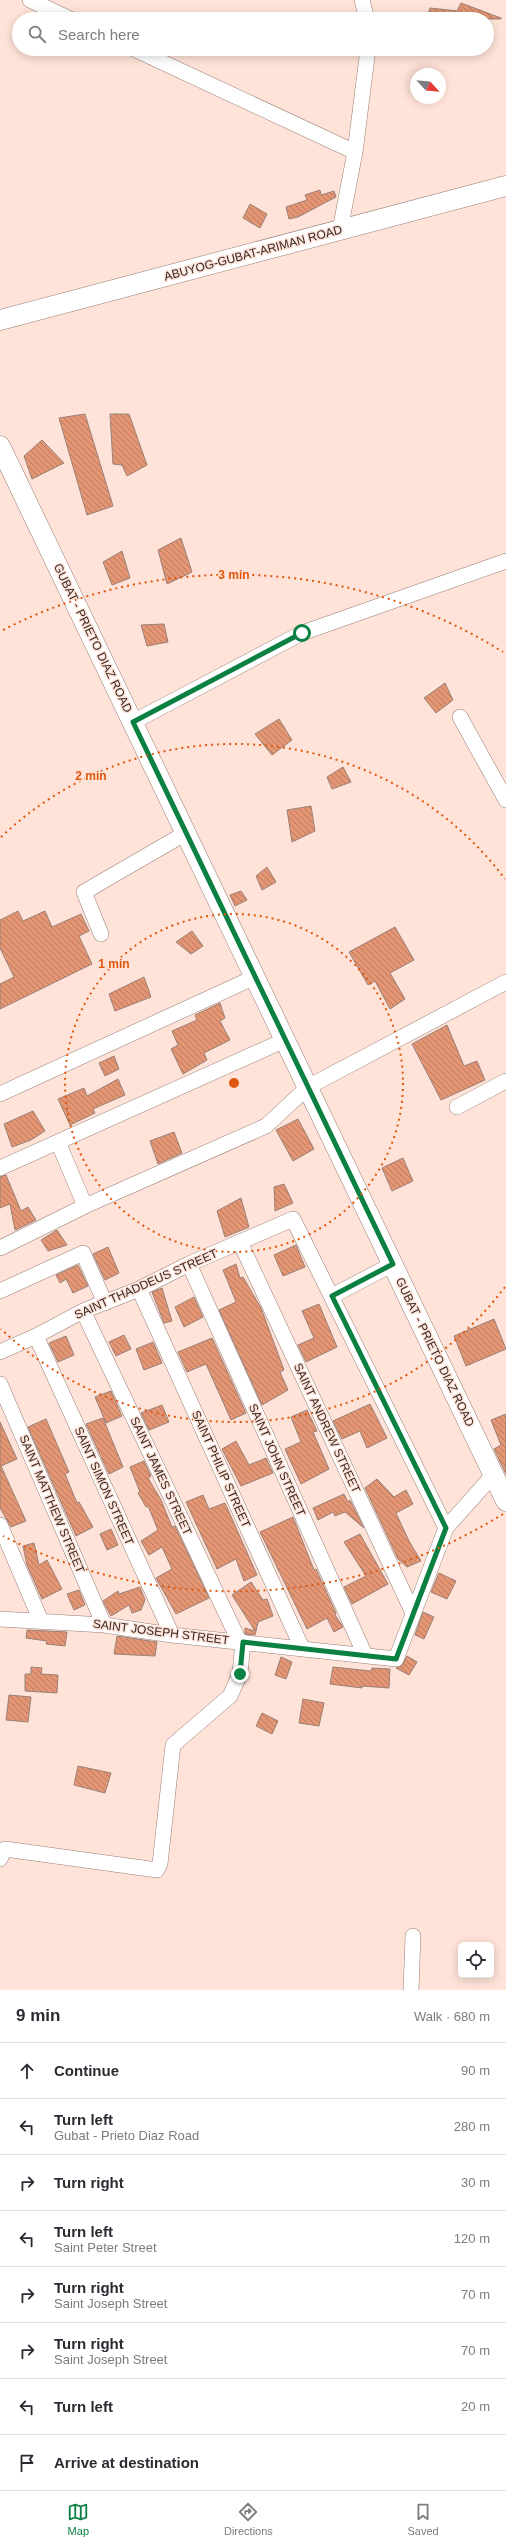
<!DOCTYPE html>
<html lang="en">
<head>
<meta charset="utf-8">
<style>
	body { margin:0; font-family:Arial,sans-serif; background:#f7f7f7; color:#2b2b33 }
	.controls { position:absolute; right:12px; bottom:12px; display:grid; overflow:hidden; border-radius:6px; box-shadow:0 2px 10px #0003 }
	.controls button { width:36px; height:36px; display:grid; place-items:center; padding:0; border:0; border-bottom:1px solid #e1e1e2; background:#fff; color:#2b2b33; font:20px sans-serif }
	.compass { position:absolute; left:410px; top:68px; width:36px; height:36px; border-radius:50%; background:#fff; box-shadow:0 2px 10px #0003; rotate:116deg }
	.stop { position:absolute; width:12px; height:12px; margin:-9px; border:3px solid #0b8043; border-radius:50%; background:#fff }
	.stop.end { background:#0b8043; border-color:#fff; box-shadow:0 1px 4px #0008 }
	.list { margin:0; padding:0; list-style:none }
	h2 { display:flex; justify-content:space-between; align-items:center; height:52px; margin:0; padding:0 16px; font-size:17px }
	h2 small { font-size:13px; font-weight:400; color:#7c7c81 }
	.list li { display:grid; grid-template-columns:26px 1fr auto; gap:12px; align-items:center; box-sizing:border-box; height:56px; padding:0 16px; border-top:1px solid #e1e1e2 }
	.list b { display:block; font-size:15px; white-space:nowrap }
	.list p { margin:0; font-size:13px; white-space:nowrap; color:#7c7c81 }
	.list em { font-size:13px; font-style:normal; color:#7c7c81 }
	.icon { flex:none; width:22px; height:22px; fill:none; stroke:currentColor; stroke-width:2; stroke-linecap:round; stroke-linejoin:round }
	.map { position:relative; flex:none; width:506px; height:1990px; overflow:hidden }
	.search { position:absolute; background:#fff; box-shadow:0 2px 10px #0003; left:12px; right:12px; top:12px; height:44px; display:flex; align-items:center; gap:10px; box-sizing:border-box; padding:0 14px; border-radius:22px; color:#7c7c81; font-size:15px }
	.sheet { height:500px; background:#fff }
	nav { display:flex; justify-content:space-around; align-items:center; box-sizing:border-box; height:56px; border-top:1px solid #e1e1e2; background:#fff; font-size:11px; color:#7c7c81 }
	nav a { display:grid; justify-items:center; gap:2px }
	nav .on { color:#0b8043 }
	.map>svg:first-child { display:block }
</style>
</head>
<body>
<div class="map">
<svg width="506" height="1990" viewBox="0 0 506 1990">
	<defs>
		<pattern id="building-back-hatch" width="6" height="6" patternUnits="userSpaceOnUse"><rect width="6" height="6" fill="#e39574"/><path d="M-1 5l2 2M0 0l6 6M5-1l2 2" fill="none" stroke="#b97a5f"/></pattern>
	</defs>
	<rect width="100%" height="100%" fill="#ffe3d8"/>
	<path fill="url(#building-back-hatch)" stroke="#9a8177" d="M461,3L501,18V19H426L430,8L457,11Z
		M320,190L321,195L334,191L336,197L298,217L289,219L286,207L307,200L305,195Z
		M250,204L267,214L260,228L243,218Z
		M85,414L113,506L87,515L59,418Z
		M110,414H129L147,465L127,476L122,465L113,464Z
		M42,440L64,463L32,479L24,456Z
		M181,538L192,572L167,584L158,550Z
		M122,551L130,578L112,585L103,562Z
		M164,624L168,642L147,646L141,625Z
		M445,683L453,700L436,713L424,698Z
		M279,719L292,740L272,755L255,734Z
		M343,767L351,782L332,789L327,777Z
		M311,806L315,831L292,842L287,810Z
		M267,867L276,882L262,890L256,876Z
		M241,891L247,900L235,906L230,895Z
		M18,911L23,921L45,911L52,927L81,914L89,931L79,936L92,964L0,1009V984L14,977L0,948V920Z
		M395,927L414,960L390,973L405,999L390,1009L375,981L368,985L349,952Z
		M192,931L203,946L191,954L176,942Z
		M144,977L151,997L115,1011L109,994Z
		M220,1003L225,1018L220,1021L230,1040L204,1053L207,1060L183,1074L171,1049L178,1045L172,1031L197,1020L195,1015Z
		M447,1025L464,1066L477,1061L485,1080L441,1100L412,1044Z
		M114,1056L119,1069L105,1076L99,1063Z
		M118,1079L125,1095L93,1109L95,1113L70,1125L58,1099L84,1088L87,1096Z
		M33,1111L45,1131L31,1140L12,1147L4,1124Z
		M298,1119L314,1149L293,1161L276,1130Z
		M174,1132L182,1153L158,1164L150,1141Z
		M403,1158L413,1181L392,1191L382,1168Z
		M6,1175L21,1211L28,1207L36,1220L15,1230L10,1204L0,1208V1177Z
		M284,1184L293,1203L275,1211L274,1187Z
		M241,1198L249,1227L225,1237L217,1211Z
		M57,1230L67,1245L48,1251L41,1240Z
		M296,1245L305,1267L283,1276L274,1255Z
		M108,1247L119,1273L105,1280L93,1254Z
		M236,1264L240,1278L243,1277L261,1308L284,1370L280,1372L288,1390L262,1405L219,1310L236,1302L223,1270Z
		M78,1265L88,1286L73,1293L66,1279L60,1283L56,1275Z
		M162,1288L172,1321L164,1323L152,1292Z
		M194,1297L203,1317L184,1327L175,1307Z
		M319,1304L337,1347L306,1362L298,1345L314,1338L302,1311Z
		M494,1319L506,1349L466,1366L454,1336Z
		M124,1335L131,1349L116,1356L109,1342Z
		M66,1336L74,1355L58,1362L49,1343Z
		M212,1338L246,1413L231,1420L206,1364L187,1372L178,1352Z
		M153,1342L162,1363L144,1370L136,1349Z
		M111,1391L122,1416L106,1423L95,1397Z
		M370,1404L387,1438L367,1448L360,1431L342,1439L333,1421Z
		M162,1405L169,1422L149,1430L141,1413Z
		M307,1410L317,1431L313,1432L329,1469L301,1484L285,1449L301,1442L291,1417Z
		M506,1414V1474L494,1449L501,1445L491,1420Z
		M103,1418L123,1467L109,1474L86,1424Z
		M46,1419L69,1472L65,1474L77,1503L79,1502L93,1527L76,1536L28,1427Z
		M0,1422L17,1459L1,1466L26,1521L11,1527L0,1508Z
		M236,1441L249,1465L266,1458L273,1473L241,1486L222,1449Z
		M144,1461L151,1476L148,1478L161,1500L172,1527L175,1526L209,1598L176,1614L156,1578L172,1569L162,1547L149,1555L141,1541L158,1530L148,1506L146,1507L138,1493L140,1492L130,1467Z
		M377,1479L394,1497L406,1490L413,1504L396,1513L409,1541L421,1561L407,1567L398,1559L365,1488Z
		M344,1494L348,1502L350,1500L364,1528L345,1512L335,1516L333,1512L318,1520L313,1508Z
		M203,1495L209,1509L225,1503L257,1575L244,1581L236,1559L217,1569L186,1502Z
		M293,1517L314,1570L316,1569L336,1613L335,1615L343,1627L334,1632L327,1618L307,1629L260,1532Z
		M111,1529L118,1545L107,1550L100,1534Z
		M360,1534L388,1584L352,1604L344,1587L366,1576L344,1542Z
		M34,1543L39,1565L47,1560L62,1589L42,1599L27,1565L23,1546Z
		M439,1573L456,1581L447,1599L431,1592Z
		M251,1582L263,1600L267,1599L273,1616L258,1622L255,1635L245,1634V1628L255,1631L232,1595Z
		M140,1587L145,1600L141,1610L132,1613L129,1605L111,1616L103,1601L118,1591L119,1594Z
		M79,1590L85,1605L74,1610L67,1594Z
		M423,1612L434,1617L424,1639L415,1635Z
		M27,1630L67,1632L65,1646L46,1644L47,1641L26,1638Z
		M117,1636L157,1642L155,1656L114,1654Z
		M407,1656L417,1662L409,1675L396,1668L402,1665Z
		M281,1657L292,1662L286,1679L275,1675Z
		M31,1667L42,1668L41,1674L58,1675L57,1693L25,1691V1674H31Z
		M333,1667L371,1671L372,1668L390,1669L389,1688L362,1686V1688L330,1684Z
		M9,1695L31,1697L28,1722L6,1720Z
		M303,1699L324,1703L319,1726L299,1723Z
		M262,1713L278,1721L272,1734L256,1726Z
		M78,1766L111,1773L105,1793L74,1785Z"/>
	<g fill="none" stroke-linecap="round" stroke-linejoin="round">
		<defs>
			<path id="minor" d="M30,0L70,19
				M362,0L367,19
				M134,49L355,152
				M340,230L355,152L368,49
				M460,717L506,800
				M133,722L302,633L506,561
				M101,934L84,892L186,833
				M0,1094L255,977
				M457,1107L506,1081
				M58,1142L85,1206
				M0,1168L285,1040
				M240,1242L413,1613
				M0,1248L85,1206L266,1126L308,1087L506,982
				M189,1264L365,1655
				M139,1289L302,1648
				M0,1291L83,1253L105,1303
				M332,1296L393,1264
				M83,1311L239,1641
				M36,1336L172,1635
				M0,1352L36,1336L83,1311L139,1289L189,1264L293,1219L446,1528
				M0,1384L104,1625
				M0,1525L41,1621
				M0,1619L104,1625L172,1635L396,1659L446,1528L494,1474
				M0,1859L5,1849L157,1870L160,1864L173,1745L230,1696L240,1674L243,1642
				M411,1990L413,1936"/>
			<path id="major" d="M0,320L506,186
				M0,446L506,1501"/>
		</defs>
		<use href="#minor" stroke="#977e74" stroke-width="16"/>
		<use href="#major" stroke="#977e74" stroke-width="21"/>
		<use href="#minor" stroke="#fff" stroke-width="15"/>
		<use href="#major" stroke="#fff" stroke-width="20"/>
	</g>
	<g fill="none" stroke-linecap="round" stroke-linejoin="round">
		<path stroke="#0b8043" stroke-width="5" d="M240,1674L243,1642L396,1659L446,1528L332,1296L393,1264L133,722L302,633"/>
	</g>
	<g fill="none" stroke="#df570d" stroke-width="2" stroke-dasharray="2 4">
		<circle cx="234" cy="1083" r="169"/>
		<path d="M505 1287A339 339 0 0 1 1 1329M1 837A339 339 0 0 1 505 879"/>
		<path d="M503 1514A508 508 0 0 1 3 1536M3 630A508 508 0 0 1 503 652"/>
	</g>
	<g text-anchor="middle" stroke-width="3" stroke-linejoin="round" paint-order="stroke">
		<g font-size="12" fill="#332824" stroke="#ffe3d8">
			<text transform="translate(253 253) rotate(-15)" y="4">ABUYOG-GUBAT-ARIMAN ROAD</text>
			<text transform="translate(93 638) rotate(64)" y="4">GUBAT - PRIETO DIAZ ROAD</text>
			<text transform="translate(146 1284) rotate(-24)" y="4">SAINT THADDEUS STREET</text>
			<text transform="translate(435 1352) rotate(64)" y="4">GUBAT - PRIETO DIAZ ROAD</text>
			<text transform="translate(327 1428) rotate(65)" y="4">SAINT ANDREW STREET</text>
			<text transform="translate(277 1460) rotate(66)" y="4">SAINT JOHN STREET</text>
			<text transform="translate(221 1469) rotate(66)" y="4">SAINT PHILIP STREET</text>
			<text transform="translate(161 1476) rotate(65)" y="4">SAINT JAMES STREET</text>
			<text transform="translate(104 1486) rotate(66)" y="4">SAINT SIMON STREET</text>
			<text transform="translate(52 1504) rotate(67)" y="4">SAINT MATTHEW STREET</text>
			<text transform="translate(161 1632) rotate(7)" y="4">SAINT JOSEPH STREET</text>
		</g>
	</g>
	<circle cx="234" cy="1083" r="6" fill="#df570d" stroke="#ffe3d8" stroke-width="2"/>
	<g font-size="12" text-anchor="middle" font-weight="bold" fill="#df570d" stroke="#ffe3d8" stroke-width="3" stroke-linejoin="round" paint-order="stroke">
		<text x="234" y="579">3 min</text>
		<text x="91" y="780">2 min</text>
		<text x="114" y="968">1 min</text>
	</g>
</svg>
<div class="controls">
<button><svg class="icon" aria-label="locate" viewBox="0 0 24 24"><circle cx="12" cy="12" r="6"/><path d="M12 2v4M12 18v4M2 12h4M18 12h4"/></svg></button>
</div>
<svg class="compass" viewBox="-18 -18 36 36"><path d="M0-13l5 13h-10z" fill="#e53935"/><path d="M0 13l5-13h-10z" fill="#7c7c81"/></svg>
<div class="stop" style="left:302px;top:633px"></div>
<div class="stop end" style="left:240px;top:1674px"></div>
<div class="search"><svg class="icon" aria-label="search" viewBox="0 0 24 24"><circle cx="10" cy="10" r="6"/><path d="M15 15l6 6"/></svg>Search here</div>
</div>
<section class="sheet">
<h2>9 min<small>Walk · 680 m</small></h2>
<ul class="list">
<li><svg class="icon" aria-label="ahead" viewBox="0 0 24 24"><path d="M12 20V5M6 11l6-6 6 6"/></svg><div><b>Continue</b></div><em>90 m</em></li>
<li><svg class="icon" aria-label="left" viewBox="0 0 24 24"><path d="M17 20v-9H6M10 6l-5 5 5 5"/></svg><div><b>Turn left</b><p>Gubat - Prieto Diaz Road</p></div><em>280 m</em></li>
<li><svg class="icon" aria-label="right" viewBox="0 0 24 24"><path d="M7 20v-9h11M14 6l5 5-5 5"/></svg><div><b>Turn right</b></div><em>30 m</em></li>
<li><svg class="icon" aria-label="left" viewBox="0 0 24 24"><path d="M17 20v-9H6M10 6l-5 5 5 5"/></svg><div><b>Turn left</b><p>Saint Peter Street</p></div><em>120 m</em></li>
<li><svg class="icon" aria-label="right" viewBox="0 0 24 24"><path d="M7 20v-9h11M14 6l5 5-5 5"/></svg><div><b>Turn right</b><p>Saint Joseph Street</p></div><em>70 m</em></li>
<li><svg class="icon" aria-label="right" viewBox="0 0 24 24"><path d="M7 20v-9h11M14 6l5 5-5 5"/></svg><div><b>Turn right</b><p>Saint Joseph Street</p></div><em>70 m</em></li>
<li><svg class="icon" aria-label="left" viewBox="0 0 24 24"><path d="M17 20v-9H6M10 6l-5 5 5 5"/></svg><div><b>Turn left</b></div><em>20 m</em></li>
<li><svg class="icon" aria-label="arrive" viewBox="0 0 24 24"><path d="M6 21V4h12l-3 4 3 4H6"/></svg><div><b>Arrive at destination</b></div></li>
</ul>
</section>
<nav>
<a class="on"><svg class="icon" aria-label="map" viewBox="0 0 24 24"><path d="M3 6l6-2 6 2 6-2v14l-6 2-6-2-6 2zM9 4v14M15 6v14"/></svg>Map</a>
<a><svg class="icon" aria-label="directions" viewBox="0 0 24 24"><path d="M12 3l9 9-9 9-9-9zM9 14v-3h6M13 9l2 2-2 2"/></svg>Directions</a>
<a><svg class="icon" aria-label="saved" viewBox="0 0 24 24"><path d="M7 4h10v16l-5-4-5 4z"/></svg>Saved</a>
</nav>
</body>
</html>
